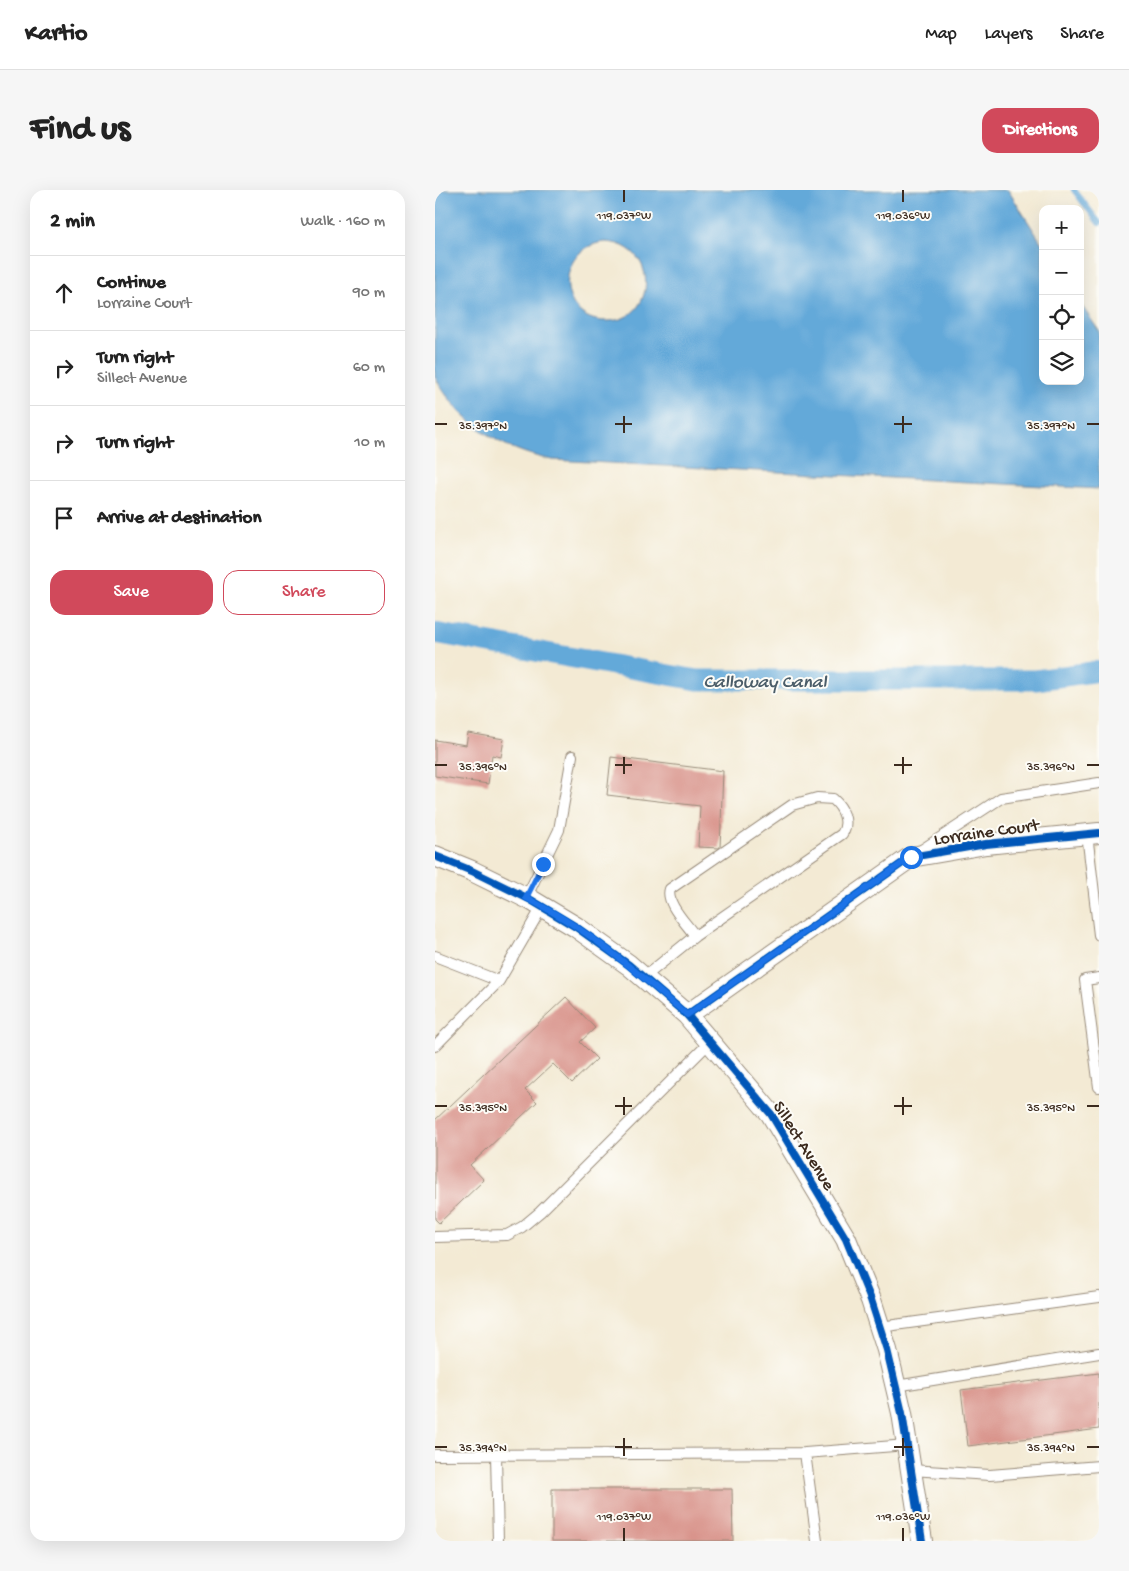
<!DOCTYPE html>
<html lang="en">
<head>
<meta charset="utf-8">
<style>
	body { margin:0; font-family:"Gochi Hand",sans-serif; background:#f6f6f6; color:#222 }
	.controls { position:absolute; right:15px; top:15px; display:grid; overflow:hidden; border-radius:10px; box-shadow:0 5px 20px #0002 }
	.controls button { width:45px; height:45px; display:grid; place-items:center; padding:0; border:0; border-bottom:1px solid #e0e0e0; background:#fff; color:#222; font:25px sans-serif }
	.stop { position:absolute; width:15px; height:15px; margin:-11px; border:4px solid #1a73e8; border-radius:50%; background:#fff }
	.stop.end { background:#1a73e8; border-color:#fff; box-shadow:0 1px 5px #0008 }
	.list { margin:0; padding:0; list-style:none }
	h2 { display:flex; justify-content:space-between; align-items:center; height:65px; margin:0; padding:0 20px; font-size:21px }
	h2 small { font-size:16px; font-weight:400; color:#767676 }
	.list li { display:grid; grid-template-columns:32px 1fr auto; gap:15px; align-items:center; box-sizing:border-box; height:75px; padding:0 20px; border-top:1px solid #e0e0e0 }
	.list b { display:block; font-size:19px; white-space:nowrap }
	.list p { margin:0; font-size:16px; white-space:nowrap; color:#767676 }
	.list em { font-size:16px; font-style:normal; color:#767676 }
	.actions { display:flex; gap:10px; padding:15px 20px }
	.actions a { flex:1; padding:11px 0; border:1px solid #d1495b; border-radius:15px; text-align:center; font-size:18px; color:#d1495b }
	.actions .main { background:#d1495b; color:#fff }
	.icon { flex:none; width:28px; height:28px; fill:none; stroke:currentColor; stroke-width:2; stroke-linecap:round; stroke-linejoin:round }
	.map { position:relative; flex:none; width:664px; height:1351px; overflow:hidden; border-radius:15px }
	header { display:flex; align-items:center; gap:30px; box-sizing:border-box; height:70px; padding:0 25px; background:#fff; border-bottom:1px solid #e0e0e0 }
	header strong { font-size:24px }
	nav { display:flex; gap:28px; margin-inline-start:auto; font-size:18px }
	.intro { display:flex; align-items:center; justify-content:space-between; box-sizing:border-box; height:120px; padding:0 30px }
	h1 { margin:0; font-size:35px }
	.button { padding:12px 22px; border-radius:15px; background:#d1495b; color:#fff; font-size:18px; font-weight:700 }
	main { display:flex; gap:30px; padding:0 30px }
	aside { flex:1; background:#fff; border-radius:15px; box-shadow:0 5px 20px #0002 }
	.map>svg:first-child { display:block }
</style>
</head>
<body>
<header>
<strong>Kartio</strong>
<nav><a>Map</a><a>Layers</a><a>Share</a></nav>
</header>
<div class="intro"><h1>Find us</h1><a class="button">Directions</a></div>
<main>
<aside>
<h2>2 min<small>Walk · 160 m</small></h2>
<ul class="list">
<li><svg class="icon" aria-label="ahead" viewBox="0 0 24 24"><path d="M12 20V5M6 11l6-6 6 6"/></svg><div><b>Continue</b><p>Lorraine Court</p></div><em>90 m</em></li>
<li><svg class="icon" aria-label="right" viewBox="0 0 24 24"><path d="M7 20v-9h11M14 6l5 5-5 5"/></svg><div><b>Turn right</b><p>Sillect Avenue</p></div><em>60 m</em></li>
<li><svg class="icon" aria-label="right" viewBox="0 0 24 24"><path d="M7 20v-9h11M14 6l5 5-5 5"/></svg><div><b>Turn right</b></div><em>10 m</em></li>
<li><svg class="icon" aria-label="arrive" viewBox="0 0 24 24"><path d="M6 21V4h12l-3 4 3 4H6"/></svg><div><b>Arrive at destination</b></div></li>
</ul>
<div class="actions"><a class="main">Save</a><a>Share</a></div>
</aside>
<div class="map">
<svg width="664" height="1351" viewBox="0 0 664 1351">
	<rect width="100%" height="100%" fill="#fdfcf7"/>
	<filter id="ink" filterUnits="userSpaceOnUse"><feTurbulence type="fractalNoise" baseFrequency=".02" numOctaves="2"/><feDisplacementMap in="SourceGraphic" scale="10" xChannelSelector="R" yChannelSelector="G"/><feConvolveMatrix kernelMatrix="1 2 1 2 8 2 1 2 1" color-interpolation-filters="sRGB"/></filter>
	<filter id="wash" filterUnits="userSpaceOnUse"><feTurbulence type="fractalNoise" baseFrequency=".0096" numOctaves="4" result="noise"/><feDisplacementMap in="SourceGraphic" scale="20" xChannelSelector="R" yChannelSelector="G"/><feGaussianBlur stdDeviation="1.12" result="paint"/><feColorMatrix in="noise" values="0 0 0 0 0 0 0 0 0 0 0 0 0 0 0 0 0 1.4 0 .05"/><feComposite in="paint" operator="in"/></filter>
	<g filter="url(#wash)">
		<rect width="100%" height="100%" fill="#f3ead4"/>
		<path fill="#63a9d9" stroke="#4f6a7c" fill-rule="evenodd" d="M0,0H573L608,55V191H645V113L664,141V299L117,270C66,260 25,233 0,187ZM170,52C225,54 223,132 171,131C121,131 119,57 170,52Z"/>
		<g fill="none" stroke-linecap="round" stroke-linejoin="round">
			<path stroke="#63a9d9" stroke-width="6" d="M639,0L664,33"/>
			<path stroke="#63a9d9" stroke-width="21" d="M0,443L262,490H601L664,481"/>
		</g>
		<g id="blocks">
			<path fill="#d9948c" d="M33,543L69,549L66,567L57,565L53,594L0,586V550L31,555Z
				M176,567L288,581L285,658L263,657L265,616L172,605Z
				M131,807L160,838L145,852L162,869L137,893L118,874L90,900L102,912L35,975L49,990L4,1033L0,1029V930Z
				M664,1183V1239L533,1256L526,1200Z
				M117,1299H297L298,1351H117Z"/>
		</g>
	</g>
	<g filter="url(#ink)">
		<use href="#blocks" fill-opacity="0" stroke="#978a79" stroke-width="1"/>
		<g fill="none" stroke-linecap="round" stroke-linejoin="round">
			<defs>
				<path id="lane" d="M652,644L664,745
					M485,661L566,608L664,593
					M91,708L124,640L137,566
					M0,766L64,791L107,717
					M208,788L260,746L407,644C415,632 408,618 398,609L382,608L357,615L235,699C230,713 252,734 260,746
					M664,788L650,790L664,897
					M0,856L64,791
					M0,1047L72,1045L87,1037L105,1022L275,852
					M445,1137L664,1107
					M461,1196L664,1163
					M0,1265L370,1263
					M61,1265L63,1351
					M476,1280L555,1285L664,1276
					M382,1351L370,1263L472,1255"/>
				<path id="street" d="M0,666L37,681L96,710L141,737L194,775L252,825L336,924L411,1049L436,1110L452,1160L467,1223L487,1351
					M252,825L476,667L551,654L664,643"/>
			</defs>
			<use href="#lane" stroke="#978a79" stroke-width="12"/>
			<use href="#street" stroke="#978a79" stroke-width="22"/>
			<use href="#lane" stroke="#fff" stroke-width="10"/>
			<use href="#street" stroke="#fff" stroke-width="20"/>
			<defs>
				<path id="cycleway" d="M0,666L37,681L96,710L141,737L194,775L252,825L336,924L411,1049L436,1110L452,1160L467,1223L487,1351
					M252,825L476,667L551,654L664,643"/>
			</defs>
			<use href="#cycleway" stroke="#fdfcf7" stroke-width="11"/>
			<use href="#cycleway" stroke="#0057b8" stroke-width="8"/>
		</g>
	</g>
	<g fill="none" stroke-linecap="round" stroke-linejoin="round" filter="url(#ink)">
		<path stroke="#1a73e8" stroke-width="6" d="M108,674L91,708C151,737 202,782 252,825L476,667"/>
	</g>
	<path fill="none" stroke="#3b2a1e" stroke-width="2" d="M189,0V12M468,0V12M189,226V243M468,226V243M0,234H12M180,234H197M459,234H477M652,234H664M189,567V584M468,567V584M0,575H12M180,575H197M459,575H477M652,575H664M189,907V925M468,907V925M0,916H12M180,916H197M459,916H477M652,916H664M189,1248V1266M468,1248V1266M0,1257H12M180,1257H197M459,1257H477M652,1257H664M189,1338V1351M468,1338V1351"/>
	<g text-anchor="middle" stroke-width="4" stroke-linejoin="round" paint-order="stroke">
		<g font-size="18" fill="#3b2a1e" stroke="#fdfcf7">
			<text transform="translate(551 641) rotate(-8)" y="6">Lorraine Court</text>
			<text transform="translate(370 955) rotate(58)" y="6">Sillect Avenue</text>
		</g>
		<g font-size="19" font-style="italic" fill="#4b5d69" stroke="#fdfcf7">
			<text x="330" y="497">Calloway Canal</text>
		</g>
	</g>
	<g font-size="12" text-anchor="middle" fill="#3b2a1e" stroke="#fdfcf7" stroke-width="4" stroke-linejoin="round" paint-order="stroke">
		<text x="189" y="29">119.037°W</text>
		<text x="468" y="29">119.036°W</text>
		<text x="48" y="239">35.397°N</text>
		<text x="616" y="239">35.397°N</text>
		<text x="48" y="580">35.396°N</text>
		<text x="616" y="580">35.396°N</text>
		<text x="48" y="921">35.395°N</text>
		<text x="616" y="921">35.395°N</text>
		<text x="48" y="1261">35.394°N</text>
		<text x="616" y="1261">35.394°N</text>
		<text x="189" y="1330">119.037°W</text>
		<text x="468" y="1330">119.036°W</text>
	</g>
</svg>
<div class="controls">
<button>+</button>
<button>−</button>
<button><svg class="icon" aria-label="locate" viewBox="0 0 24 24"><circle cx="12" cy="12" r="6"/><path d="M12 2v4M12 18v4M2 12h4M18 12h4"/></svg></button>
<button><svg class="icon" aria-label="layers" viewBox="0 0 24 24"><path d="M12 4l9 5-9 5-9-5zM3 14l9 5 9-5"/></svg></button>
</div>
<div class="stop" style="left:476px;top:667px"></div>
<div class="stop end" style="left:108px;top:674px"></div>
</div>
</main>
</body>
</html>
